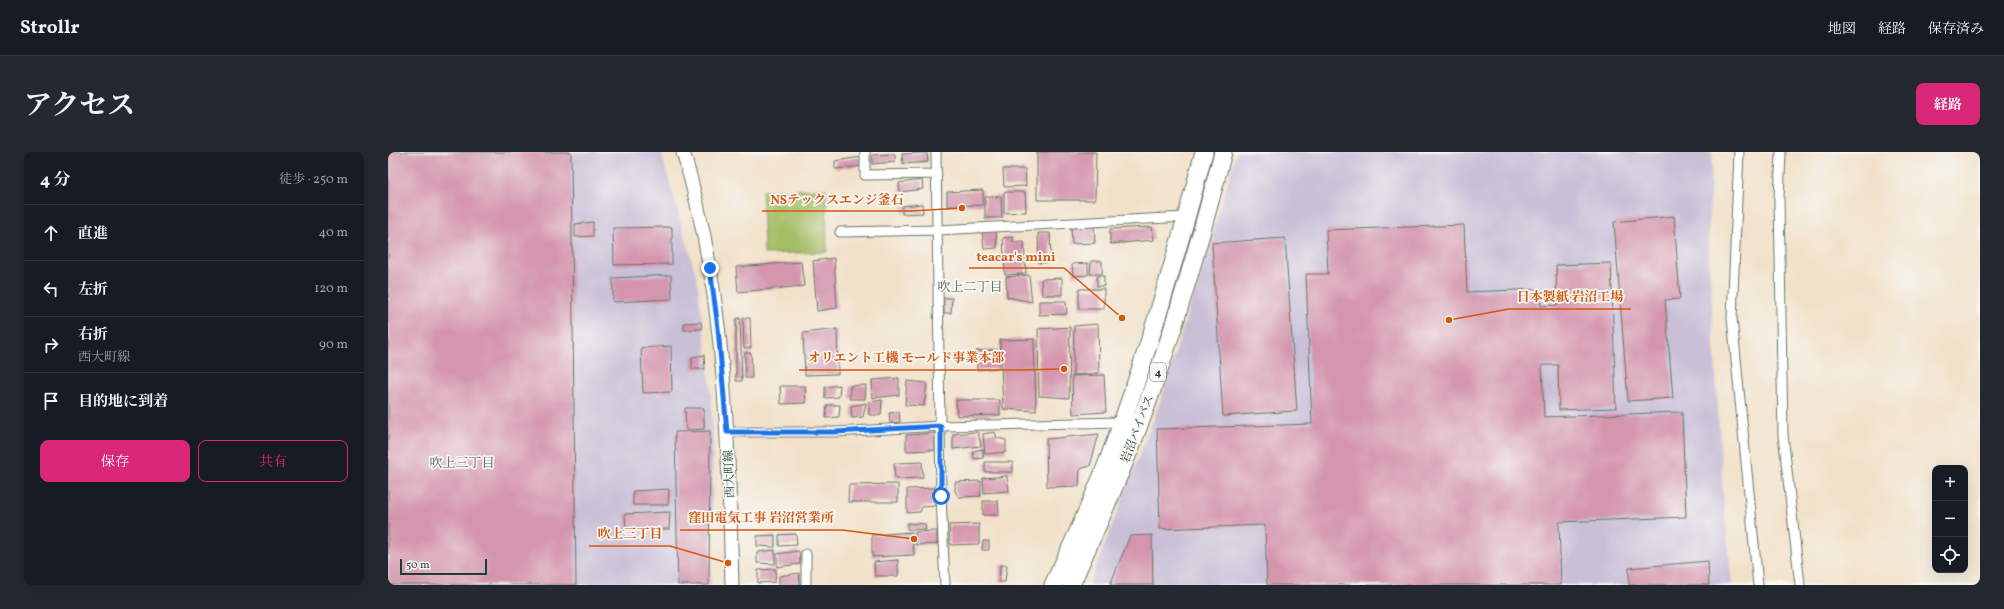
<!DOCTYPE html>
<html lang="ja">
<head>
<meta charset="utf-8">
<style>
	body { margin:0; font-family:Vollkorn,"Noto Serif JP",serif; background:#242831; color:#f1f3f6 }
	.controls { position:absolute; right:12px; bottom:12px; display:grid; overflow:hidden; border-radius:8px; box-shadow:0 4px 16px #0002 }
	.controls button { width:36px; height:36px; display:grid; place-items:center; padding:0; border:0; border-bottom:1px solid #363941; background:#171b24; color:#f1f3f6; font:20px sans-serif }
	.scale { position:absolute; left:12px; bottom:10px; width:87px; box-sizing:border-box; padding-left:4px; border:2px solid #1f3d34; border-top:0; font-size:11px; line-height:14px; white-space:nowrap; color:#1f3d34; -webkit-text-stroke:3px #f6f6f2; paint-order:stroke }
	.stop { position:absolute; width:12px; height:12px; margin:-9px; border:3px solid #1a73e8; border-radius:50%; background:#fff }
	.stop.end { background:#1a73e8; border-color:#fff; box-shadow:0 1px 4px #0008 }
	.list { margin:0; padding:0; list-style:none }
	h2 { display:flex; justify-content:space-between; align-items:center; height:52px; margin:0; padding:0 16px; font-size:17px }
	h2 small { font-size:13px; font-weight:400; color:#9ea1a6 }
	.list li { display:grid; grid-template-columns:26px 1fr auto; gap:12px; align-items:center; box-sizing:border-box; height:56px; padding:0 16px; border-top:1px solid #363941 }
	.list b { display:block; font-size:15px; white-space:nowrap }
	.list p { margin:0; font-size:13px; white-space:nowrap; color:#9ea1a6 }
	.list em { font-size:13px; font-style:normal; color:#9ea1a6 }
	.actions { display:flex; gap:8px; padding:12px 16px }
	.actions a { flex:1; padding:9px 0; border:1px solid #db2777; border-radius:8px; text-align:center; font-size:14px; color:#db2777 }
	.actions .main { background:#db2777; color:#fff }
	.icon { flex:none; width:22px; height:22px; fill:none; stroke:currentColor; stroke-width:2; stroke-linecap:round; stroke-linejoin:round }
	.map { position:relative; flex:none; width:1592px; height:433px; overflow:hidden; border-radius:8px }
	header { display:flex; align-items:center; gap:24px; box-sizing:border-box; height:56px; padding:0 20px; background:#171b24; border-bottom:1px solid #363941 }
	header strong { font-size:19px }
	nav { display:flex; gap:22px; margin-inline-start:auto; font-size:14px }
	.intro { display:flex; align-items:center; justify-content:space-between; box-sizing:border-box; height:96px; padding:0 24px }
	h1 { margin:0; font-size:28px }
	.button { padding:10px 18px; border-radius:8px; background:#db2777; color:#fff; font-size:14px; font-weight:700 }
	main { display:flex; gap:24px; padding:0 24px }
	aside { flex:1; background:#171b24; border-radius:8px; box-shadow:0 4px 16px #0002 }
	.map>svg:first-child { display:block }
</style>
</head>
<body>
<header>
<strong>Strollr</strong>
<nav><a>地図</a><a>経路</a><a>保存済み</a></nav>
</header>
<div class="intro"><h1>アクセス</h1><a class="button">経路</a></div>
<main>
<aside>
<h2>4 分<small>徒歩 · 250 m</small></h2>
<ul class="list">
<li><svg class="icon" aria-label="ahead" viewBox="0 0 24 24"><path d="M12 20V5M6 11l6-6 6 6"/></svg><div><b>直進</b></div><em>40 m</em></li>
<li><svg class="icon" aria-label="left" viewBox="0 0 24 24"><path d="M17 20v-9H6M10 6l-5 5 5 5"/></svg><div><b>左折</b></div><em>120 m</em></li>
<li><svg class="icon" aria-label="right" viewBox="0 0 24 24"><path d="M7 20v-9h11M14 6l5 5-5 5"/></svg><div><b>右折</b><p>西大町線</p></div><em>90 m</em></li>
<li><svg class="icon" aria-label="arrive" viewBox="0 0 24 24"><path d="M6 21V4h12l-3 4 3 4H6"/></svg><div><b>目的地に到着</b></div></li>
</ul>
<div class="actions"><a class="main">保存</a><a>共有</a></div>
</aside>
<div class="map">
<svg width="1592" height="433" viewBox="0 0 1592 433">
	<rect width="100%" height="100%" fill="#f6f6f2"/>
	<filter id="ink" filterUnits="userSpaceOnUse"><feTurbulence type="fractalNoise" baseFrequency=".025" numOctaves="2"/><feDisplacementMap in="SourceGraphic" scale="8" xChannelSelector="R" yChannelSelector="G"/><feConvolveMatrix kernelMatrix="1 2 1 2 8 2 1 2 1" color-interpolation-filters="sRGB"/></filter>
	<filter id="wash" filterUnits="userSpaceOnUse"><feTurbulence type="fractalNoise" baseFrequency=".012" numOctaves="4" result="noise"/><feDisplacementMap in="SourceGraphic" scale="16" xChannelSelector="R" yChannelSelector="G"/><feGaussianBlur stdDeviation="0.9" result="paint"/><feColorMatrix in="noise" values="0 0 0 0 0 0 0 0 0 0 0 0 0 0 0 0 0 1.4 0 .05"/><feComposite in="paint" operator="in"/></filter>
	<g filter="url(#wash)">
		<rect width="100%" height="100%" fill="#f2e1c9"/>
		<path fill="#c9bfd7" d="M0,0H273L309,127L322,227L325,281L323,433H0Z
			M849,0H1324L1320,89L1335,343L1344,433H701L773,248Z"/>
		<path fill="#a4be65" stroke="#627e4c" d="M438,37L439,100L376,102L374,39Z"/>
		<g id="blocks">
			<path fill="#d495ad" d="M0,0H183L188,433H0Z
				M649,0H708L707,48H649Z
				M539,1L540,10L515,12L514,2Z
				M507,2V10L484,12V3Z
				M473,5V14L447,17V9Z
				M615,17H637L638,34L616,35Z
				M534,28L535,37L512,40L511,31Z
				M595,38V53L559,54V40Z
				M616,40H637L638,60L616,61Z
				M613,44L614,66H597V45Z
				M534,52L535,61L514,62V54Z
				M1286,64L1292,147L1277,148L1285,246L1240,249L1226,70Z
				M205,70V84L187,85V72Z
				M683,73H706L707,91L684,92Z
				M1076,73L1079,140L1152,137L1153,154L1169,153L1168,113L1223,111L1228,256L1171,258L1170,213H1154L1156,265L1294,260L1298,365L1171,370L1173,433H879L877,373L772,377L769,277L924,272L918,122H940L938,78Z
				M284,75V112L226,113L225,76Z
				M764,75L766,88L722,92V77Z
				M608,77L609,96L596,97L594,78Z
				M650,81H662L663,110L651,111Z
				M625,85V90H636L638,122L617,123L615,86Z
				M897,86L909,259L835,264L824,91Z
				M446,106L449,156L429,159L425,109Z
				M703,109H714V122H702Z
				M413,110L416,134L350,140L348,115Z
				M700,111V123L685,124L684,112Z
				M283,123L284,147L225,150V126Z
				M641,123L644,150L619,145L618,125Z
				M709,124H716V134H709Z
				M674,126V143H654L653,127Z
				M691,137H716V157H691Z
				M556,146H564L563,161H556Z
				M651,149H678L679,162L651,163Z
				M352,166L354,229H348V167Z
				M355,166H362L363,196H356Z
				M313,170L314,177L296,178V171Z
				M710,172L711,221L685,223L686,174Z
				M682,175L681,246L651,244L650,177Z
				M449,177L450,222L417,223L415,181Z
				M646,187L648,259L615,257L612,188Z
				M283,194L284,240L255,241L253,196Z
				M610,198L611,216L589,218L588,199Z
				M357,201H363L364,226H357Z
				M316,203L317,217H304V205Z
				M716,223L718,260L685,262L684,224Z
				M511,226V243L485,246L484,228Z
				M519,229L539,231L536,254L517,253Z
				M452,233L451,245L437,246V235Z
				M478,233L477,247H462V234Z
				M392,234H417L418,251L393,252Z
				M494,248L493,263H481V250Z
				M568,248H612V263L569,264Z
				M478,251L475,265L464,266L463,254Z
				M439,253H452L451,265L438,266Z
				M297,256H316V277L298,278Z
				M511,260L512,270L502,271L501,261Z
				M322,279L321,433H290L287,280Z
				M590,280L593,294L565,297V282Z
				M607,280L609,286L618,288V300L597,302L595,282Z
				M547,281V298L518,299V283Z
				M711,282L702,314L692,317L691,334L659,335L658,287Z
				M595,297V306L586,307L585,299Z
				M534,310L535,326L507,327L506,311Z
				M597,310H625V320H597Z
				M619,324L621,339L596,341L595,326Z
				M593,329V344L571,345L567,339V330Z
				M510,332V350H460L461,333Z
				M547,336V354L534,355L532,360L519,361V337Z
				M281,337L280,353H245V339Z
				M595,349H610L611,363H595Z
				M282,360L281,377L238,378L237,362Z
				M519,371L537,372L538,378L519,377Z
				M591,372V392L562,393L561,373Z
				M549,379V392L528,393L527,380Z
				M524,380L526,403L484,405V383Z
				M408,382L409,393L391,394V383Z
				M387,383V395L369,394V384Z
				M764,383L765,433H722L742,384Z
				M595,389H601V398H594Z
				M387,398V412L369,411V400Z
				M411,399L412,412L389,415V402Z
				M510,408V424H487L486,410Z
				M1320,409L1321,433H1241V416Z
				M612,413H619L617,430H611Z
				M388,417L387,430L370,431V418Z
				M411,421L412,433H391V424Z"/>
		</g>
	</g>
	<g filter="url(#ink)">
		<use href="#blocks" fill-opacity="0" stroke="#697668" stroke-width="1"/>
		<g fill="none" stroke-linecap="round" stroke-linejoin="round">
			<defs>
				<path id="street" d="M477,0V23L549,22
					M548,0L553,343L557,433
					M1351,0L1344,166L1370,433
					M1393,0L1391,46L1395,283L1412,433
					M452,80L550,78L798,65
					M339,280H447L553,274L734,270
					M418,433V402"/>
				<path id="secondary" d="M295,0C338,140 340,288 344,433"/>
				<path id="highway" d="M665,433C684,394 702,354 718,314C757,212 788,106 816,0
					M683,433C704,385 726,338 745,289C782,195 810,97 835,0"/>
			</defs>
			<use href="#street" stroke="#697668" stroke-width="11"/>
			<use href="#secondary" stroke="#697668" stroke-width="15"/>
			<use href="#highway" stroke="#697668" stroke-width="19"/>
			<use href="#street" stroke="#fff" stroke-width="9"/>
			<use href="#secondary" stroke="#fff" stroke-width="13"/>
			<use href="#highway" stroke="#fff" stroke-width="17"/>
		</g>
	</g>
	<g fill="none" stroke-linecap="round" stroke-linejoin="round" filter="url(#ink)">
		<path stroke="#1a73e8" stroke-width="5" d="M322,116L330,176L339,280H447L553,274V344"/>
	</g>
	<g text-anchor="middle" stroke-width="3.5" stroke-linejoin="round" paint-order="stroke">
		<rect fill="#f6f6f2" stroke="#60746d" stroke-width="1" x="762" y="211" width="16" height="18" rx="3"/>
		<g font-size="11" font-weight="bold" fill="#1f3d34">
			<text x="770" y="224">4</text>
		</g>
		<g font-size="12" fill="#1f3d34" stroke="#f6f6f2">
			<text transform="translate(749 277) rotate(-69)" y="4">岩沼バイパス</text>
			<text transform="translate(341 322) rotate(-92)" y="4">西大町線</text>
		</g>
		<g font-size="13" fill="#5e5c5e" stroke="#f6f6f2">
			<text x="582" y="139">吹上二丁目</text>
			<text x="74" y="315">吹上三丁目</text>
		</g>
	</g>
	<path fill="none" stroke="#d45610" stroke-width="1.5" d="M574 56L524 59H374M734 166L676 116H581M1061 168L1121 157H1243M676 217L624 218H411M526 387L454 378H292M340 411L282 394H201"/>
	<g fill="#d45610" stroke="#f6f6f2" stroke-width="1.5">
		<circle cx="574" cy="56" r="4"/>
		<circle cx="734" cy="166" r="4"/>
		<circle cx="1061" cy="168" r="4"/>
		<circle cx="676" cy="217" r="4"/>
		<circle cx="526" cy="387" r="4"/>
		<circle cx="340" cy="411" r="4"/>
	</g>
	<g font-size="13" text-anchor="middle" font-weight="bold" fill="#d45610" stroke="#f6f6f2" stroke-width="3.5" stroke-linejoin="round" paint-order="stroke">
		<text x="449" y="52">NSテックスエンジ釜石</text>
		<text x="628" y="109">teacar's mini</text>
		<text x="1182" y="149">日本製紙 岩沼工場</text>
		<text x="518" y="210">オリエント工機 モールド事業本部</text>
		<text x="373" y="370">窪田電気工事 岩沼営業所</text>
		<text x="242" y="386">吹上三丁目</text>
	</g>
</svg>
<div class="controls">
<button>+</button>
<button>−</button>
<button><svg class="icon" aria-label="locate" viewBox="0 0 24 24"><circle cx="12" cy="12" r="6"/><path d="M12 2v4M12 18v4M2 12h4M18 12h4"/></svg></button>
</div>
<div class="scale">50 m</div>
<div class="stop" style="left:553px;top:344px"></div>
<div class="stop end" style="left:322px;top:116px"></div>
</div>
</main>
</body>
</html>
